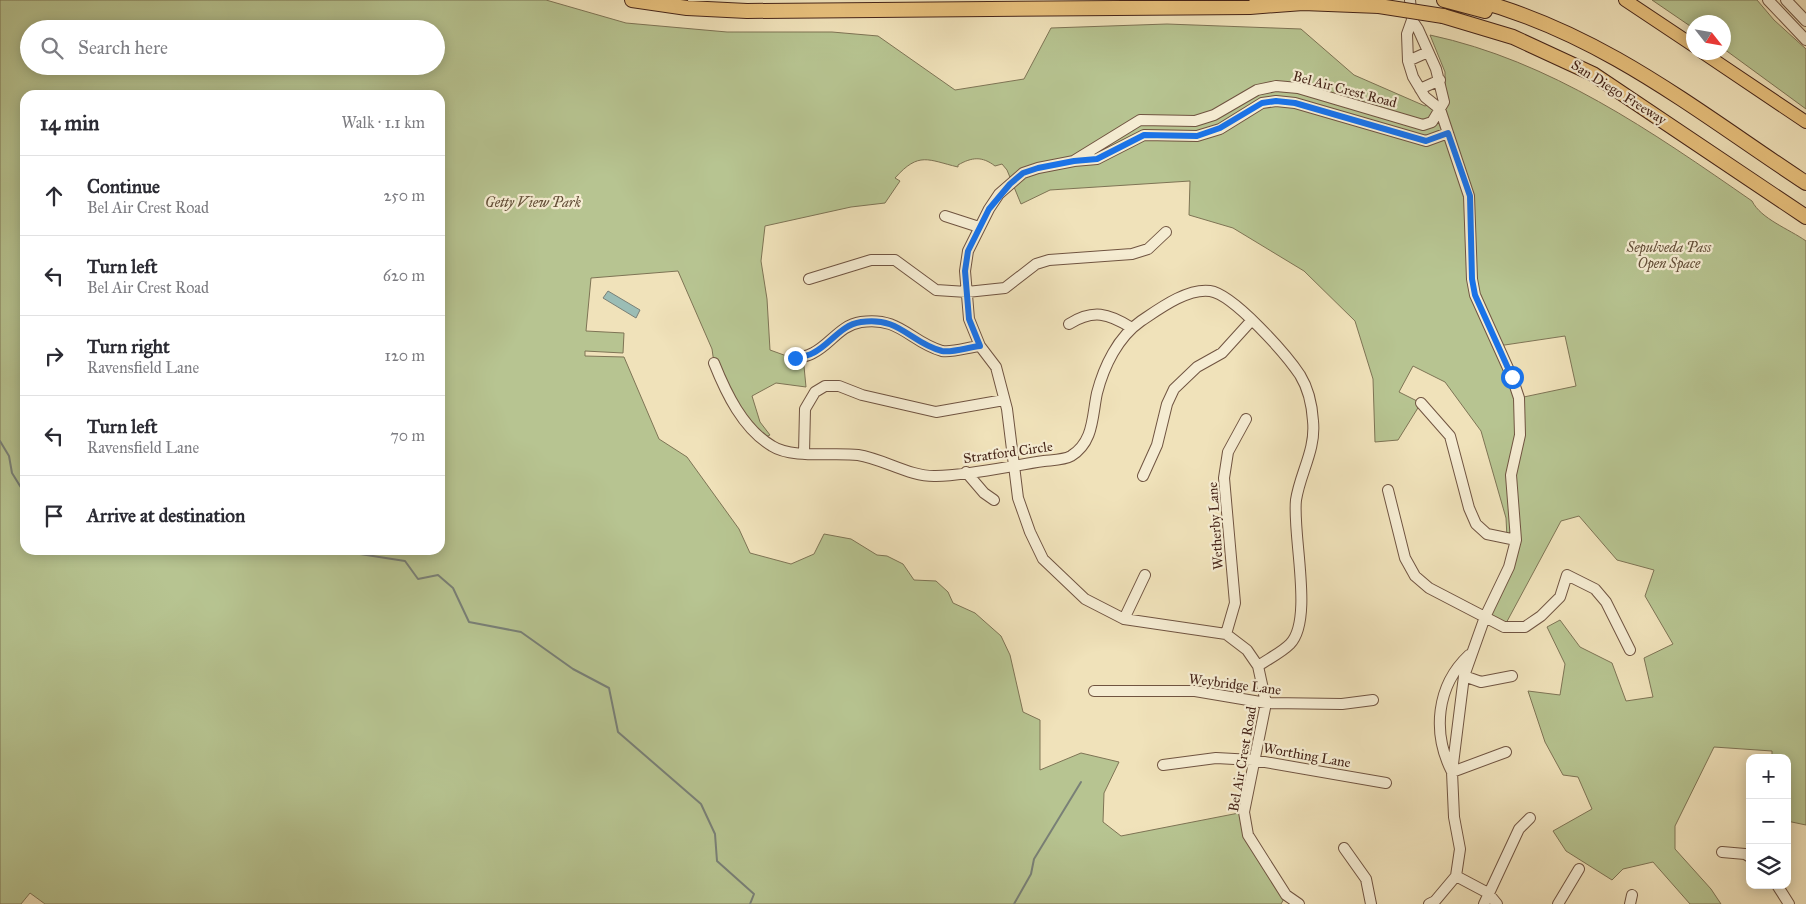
<!DOCTYPE html>
<html lang="en">
<head>
<meta charset="utf-8">
<style>
	body { margin:0; font-family:"IM FELL Great Primer",serif; background:#f7f7f7; color:#2b2b33 }
	.controls { position:absolute; right:15px; bottom:15px; display:grid; overflow:hidden; border-radius:10px; box-shadow:0 2px 12px #0003 }
	.controls button { width:45px; height:45px; display:grid; place-items:center; padding:0; border:0; border-bottom:1px solid #e1e1e2; background:#fff; color:#2b2b33; font:25px sans-serif }
	.compass { position:absolute; left:1686px; top:15px; width:45px; height:45px; border-radius:50%; background:#fff; box-shadow:0 2px 12px #0003; rotate:121deg }
	.stop { position:absolute; width:15px; height:15px; margin:-11px; border:4px solid #1a73e8; border-radius:50%; background:#fff }
	.stop.end { background:#1a73e8; border-color:#fff; box-shadow:0 1px 5px #0008 }
	.list { margin:0; padding:0; list-style:none }
	h2 { display:flex; justify-content:space-between; align-items:center; height:65px; margin:0; padding:0 20px; font-size:21px }
	h2 small { font-size:16px; font-weight:400; color:#7c7c81 }
	.list li { display:grid; grid-template-columns:32px 1fr auto; gap:15px; align-items:center; box-sizing:border-box; height:80px; padding:0 20px; border-top:1px solid #e1e1e2 }
	.list b { display:block; font-size:19px; white-space:nowrap }
	.list p { margin:0; font-size:16px; white-space:nowrap; color:#7c7c81 }
	.list em { font-size:16px; font-style:normal; color:#7c7c81 }
	.icon { flex:none; width:28px; height:28px; fill:none; stroke:currentColor; stroke-width:2; stroke-linecap:round; stroke-linejoin:round }
	.map { position:relative; flex:none; width:1806px; height:904px; overflow:hidden }
	.search { position:absolute; background:#fff; box-shadow:0 2px 12px #0003; left:20px; top:20px; width:425px; height:55px; display:flex; align-items:center; gap:12px; box-sizing:border-box; padding:0 18px; border-radius:28px; color:#7c7c81; font-size:19px }
	.panel { position:absolute; background:#fff; box-shadow:0 2px 12px #0003; left:20px; top:90px; width:425px; height:465px; border-radius:15px }
	.map>svg:first-child { display:block }
</style>
</head>
<body>
<div class="map">
<svg width="1806" height="904" viewBox="0 0 1806 904">
	<rect width="100%" height="100%" fill="#f0e2ba"/>
	<filter id="stains"><feTurbulence type="fractalNoise" baseFrequency=".004" numOctaves="4"/><feColorMatrix values="0 0 0 0 .2 0 0 0 0 .09 0 0 0 0 .02 0 0 0 .5 -.17"/></filter>
	<radialGradient id="worn" r=".72"><stop offset=".6" stop-color="#630" stop-opacity="0"/><stop offset="1" stop-color="#630" stop-opacity=".3"/></radialGradient>
	<path fill="#b7c491" stroke="#7e7455" fill-rule="evenodd" d="M0,0H546L626,23L727,32H832L878,36L955,90L1024,79L1051,28L1167,24L1301,29L1354,75L1425,106L1445,97V72L1430,35C1551,61 1651,131 1752,201C1761,219 1789,229 1806,241V825L1787,821V758H1772V751L1714,747L1675,826V849L1711,889L1721,904H1690L1653,862L1623,869L1612,880L1566,851L1553,831L1592,809L1578,777L1563,775L1545,742L1528,691L1560,695L1565,664L1547,627L1560,620L1580,647L1612,663L1626,701L1653,697L1644,658L1673,644L1645,596L1654,570L1617,560L1579,516L1561,521L1504,627L1485,617L1515,540L1507,538L1506,518L1481,431L1445,382L1413,366L1399,392L1421,403L1398,440L1375,442L1373,379L1355,321L1304,271L1233,228L1189,215L1190,181L1050,190L1021,204L1007,170L1002,164L995,166C982,156 972,157 958,165V167C928,160 919,151 895,178L900,181L885,203L851,207L765,226L761,261L767,299L770,350L795,359L803,356L806,387L776,383L752,396L760,422L770,435L761,439L749,426L714,363L712,349L678,271L591,278L586,331L624,333L623,353L585,351V356L624,357L659,439L687,457L739,529L750,553L791,564L814,554L824,534L851,539L877,555L887,556L903,564L914,580L936,581L948,592L953,603L975,613L1001,636L1010,655L1023,712L1040,720V770L1081,753L1119,762L1104,793L1103,822L1121,836L1244,812L1248,835L1286,895L1281,904H45L30,893L21,904H0ZM29,29H436V66H29ZM25,95H440V550H25ZM1565,336L1576,386L1519,398L1498,346Z
		M1652,0H1757L1774,20L1806,49V109L1724,49V22H1694L1693,28Z"/>
	<path fill="#9bbdb5" stroke="#798077" d="M608,291L640,310L636,318L603,298Z"/>
	<g fill="none" stroke-linecap="round" stroke-linejoin="round">
		<path stroke="#798077" stroke-width="2" d="M0,441L9,456L12,473L25,494
			M354,550L360,554L405,561L418,579L438,575L453,588L469,622L521,632L573,669L609,688L618,732L701,804L715,834L717,861L754,894L750,904
			M1014,904L1031,874L1034,859L1081,782"/>
		<defs>
			<path id="minor" d="M1768,0L1806,40
				M1786,0L1806,21
				M1412,20L1407,34L1408,61L1413,77L1425,97L1440,109L1469,196L1472,279L1475,295L1512,377L1519,398L1520,435L1511,475L1516,540L1509,567L1485,617L1464,676L1452,772L1454,817L1460,849L1456,876L1435,901L1429,904
				M1408,61L1428,52
				M1420,89L1440,80
				M1075,160L1140,120L1195,121L1214,115L1257,90L1276,86L1298,88L1423,125L1432,122L1444,102L1436,69L1418,29L1412,20L1410,0
				M945,216L979,227
				M809,279L871,260H895L936,290L967,292L1005,288L1036,264L1049,260L1132,254L1148,249L1166,232
				M1069,324C1093,309 1108,313 1132,328
				M795,359C801,357 808,356 813,353C830,345 840,325 861,322C900,316 910,342 942,351C952,353 969,347 980,346
				M714,363C726,393 743,429 772,446C792,459 834,452 858,455C884,459 910,477 936,476C972,475 1009,466 1044,461C1052,460 1064,460 1071,456C1094,442 1092,416 1097,393C1104,366 1118,337 1141,321C1159,309 1187,288 1210,291C1233,294 1286,354 1300,375C1308,388 1312,405 1313,421C1316,450 1300,473 1296,500C1292,534 1314,620 1290,644C1281,653 1268,659 1258,666
				M1421,403L1450,436L1469,508L1476,524L1487,534L1516,540
				M804,453L805,409L815,392L825,386H839L862,395L936,412L1004,400
				M966,472L984,493L994,500
				M1143,476L1157,445L1167,404L1174,389L1197,367L1222,353L1251,321
				M1388,490L1405,558L1415,576L1429,588L1504,627H1525L1541,616L1560,597L1567,575L1595,589L1606,602L1630,650
				M1124,619L1145,575
				M1226,634L1235,603L1224,478L1228,452L1246,419
				M1469,655C1436,686 1432,733 1452,772L1506,752
				M1464,676L1481,682L1512,676
				M1094,691H1195L1266,703L1342,704L1373,700
				M1163,765L1216,758L1253,760L1386,783
				M1344,848L1366,879L1371,904
				M1722,852L1745,854L1750,857
				M1456,876L1488,893L1497,904
				M1777,885L1789,904
				M1299,904L1286,895L1248,835L1244,812L1266,703L1258,666L1247,650L1226,634L1124,619L1085,599L1043,559L1030,532L1018,498L1007,409L996,367L980,346L969,319L965,271L968,251L989,209L999,194L1023,173L1038,168L1074,161L1097,159L1144,135L1197,136L1220,129L1262,103L1276,101L1295,103L1426,141L1448,133
				M1484,904L1519,829L1530,818
				M1558,904L1579,869
				M1630,904L1632,895"/>
			<path id="major" d="M1625,0L1694,46
				M1702,52L1806,122"/>
			<path id="highway" d="M632,0L687,8L747,11L1250,7L1303,3L1379,6
				M1444,0L1485,11
				M1476,0C1603,34 1698,112 1806,183
				M1443,16L1513,37L1593,74L1806,217"/>
		</defs>
		<use href="#minor" stroke="#705441" stroke-width="12"/>
		<use href="#major" stroke="#462519" stroke-width="14"/>
		<use href="#highway" stroke="#462519" stroke-width="16"/>
		<use href="#minor" stroke="#f5ecd2" stroke-width="10"/>
		<use href="#major" stroke="#e8c17d" stroke-width="12"/>
		<use href="#highway" stroke="#e8c17d" stroke-width="14"/>
		<defs>
			<path id="highway-bridge" d="M1379,6L1443,16"/>
		</defs>
		<use href="#highway-bridge" stroke="#462519" stroke-width="16" stroke-linecap="butt"/>
		<use href="#highway-bridge" stroke="#e8c17d" stroke-width="14"/>
	</g>
	<g fill="none" stroke-linecap="round" stroke-linejoin="round">
		<path stroke="#1a73e8" stroke-width="6" d="M795,358C801,357 808,356 813,353C830,345 840,325 861,322C900,316 910,343 942,351C952,353 969,347 980,346L969,319L965,271L968,251L989,209L1010,184L1023,173L1038,168L1074,161L1097,159L1144,135L1197,136L1220,128L1262,103L1276,101L1295,103L1426,141L1448,133L1470,196L1472,279L1475,295L1512,377"/>
	</g>
	<g text-anchor="middle" stroke-width="4.5" stroke-linejoin="round" paint-order="stroke">
		<g font-size="14" fill="#462519" stroke="#f5ecd2">
			<text transform="translate(1345 89) rotate(15)" y="5">Bel Air Crest Road</text>
			<text transform="translate(1619 92) rotate(32)" y="5">San Diego Freeway</text>
			<text transform="translate(1008 452) rotate(-8)" y="5">Stratford Circle</text>
			<text transform="translate(1215 526) rotate(-94)" y="5">Wetherby Lane</text>
			<text transform="translate(1235 684) rotate(7)" y="5">Weybridge Lane</text>
			<text transform="translate(1307 755) rotate(10)" y="5">Worthing Lane</text>
			<text transform="translate(1242 759) rotate(-80)" y="5">Bel Air Crest Road</text>
		</g>
		<g font-size="14" font-style="italic" fill="#624d37" stroke="#f5ecd2">
			<text x="533" y="207">Getty View Park</text>
			<text x="1669" y="252">Sepulveda Pass<tspan x="1669" dy="16">Open Space</tspan></text>
		</g>
	</g>
	<rect width="100%" height="100%" filter="url(#stains)"/>
	<rect width="100%" height="100%" fill="url(#worn)"/>
</svg>
<div class="controls">
<button>+</button>
<button>−</button>
<button><svg class="icon" aria-label="layers" viewBox="0 0 24 24"><path d="M12 4l9 5-9 5-9-5zM3 14l9 5 9-5"/></svg></button>
</div>
<svg class="compass" viewBox="-18 -18 36 36"><path d="M0-13l5 13h-10z" fill="#e53935"/><path d="M0 13l5-13h-10z" fill="#7c7c81"/></svg>
<div class="stop" style="left:1512px;top:377px"></div>
<div class="stop end" style="left:795px;top:358px"></div>
<div class="search"><svg class="icon" aria-label="search" viewBox="0 0 24 24"><circle cx="10" cy="10" r="6"/><path d="M15 15l6 6"/></svg>Search here</div>
<section class="panel">
<h2>14 min<small>Walk · 1.1 km</small></h2>
<ul class="list">
<li><svg class="icon" aria-label="ahead" viewBox="0 0 24 24"><path d="M12 20V5M6 11l6-6 6 6"/></svg><div><b>Continue</b><p>Bel Air Crest Road</p></div><em>250 m</em></li>
<li><svg class="icon" aria-label="left" viewBox="0 0 24 24"><path d="M17 20v-9H6M10 6l-5 5 5 5"/></svg><div><b>Turn left</b><p>Bel Air Crest Road</p></div><em>620 m</em></li>
<li><svg class="icon" aria-label="right" viewBox="0 0 24 24"><path d="M7 20v-9h11M14 6l5 5-5 5"/></svg><div><b>Turn right</b><p>Ravensfield Lane</p></div><em>120 m</em></li>
<li><svg class="icon" aria-label="left" viewBox="0 0 24 24"><path d="M17 20v-9H6M10 6l-5 5 5 5"/></svg><div><b>Turn left</b><p>Ravensfield Lane</p></div><em>70 m</em></li>
<li><svg class="icon" aria-label="arrive" viewBox="0 0 24 24"><path d="M6 21V4h12l-3 4 3 4H6"/></svg><div><b>Arrive at destination</b></div></li>
</ul>
</section>
</div>
</body>
</html>
